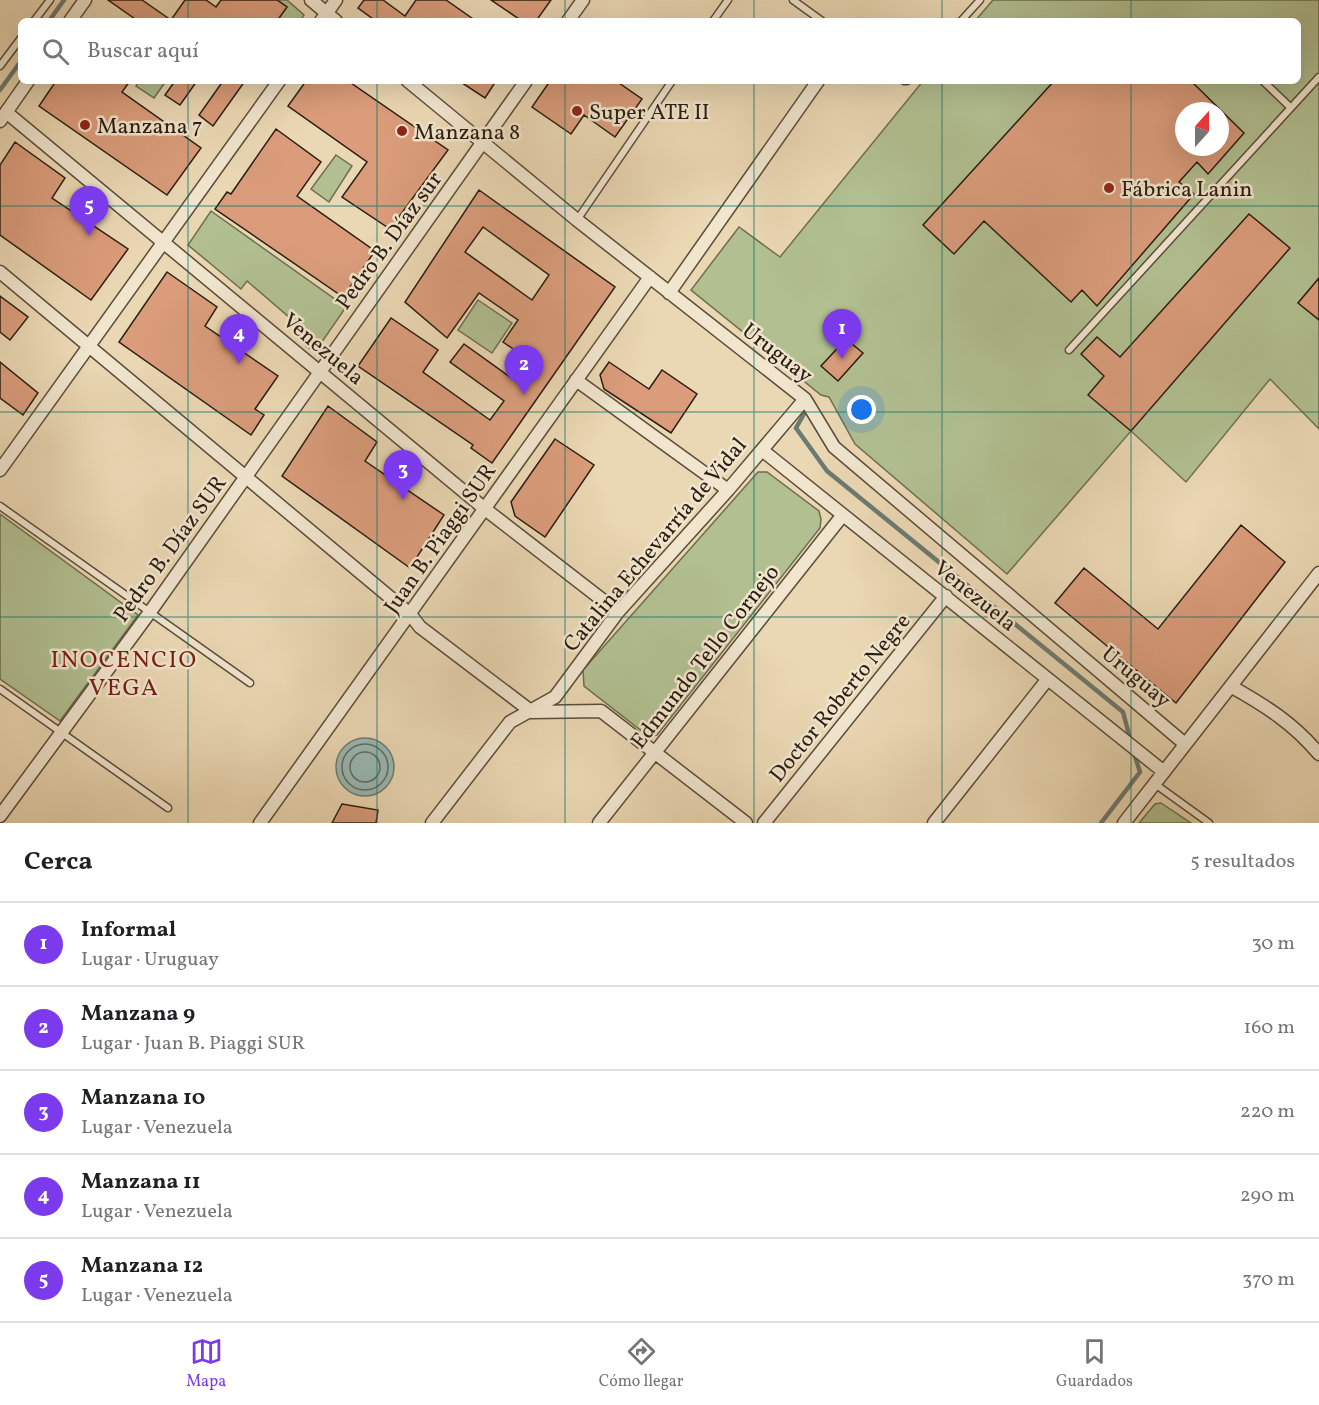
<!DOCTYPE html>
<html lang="es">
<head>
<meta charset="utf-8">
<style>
	body { margin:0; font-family:Vollkorn,serif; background:#f6f6f6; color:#202124 }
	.compass { position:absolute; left:1175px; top:102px; width:54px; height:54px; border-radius:50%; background:#fff; box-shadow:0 6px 24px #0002; rotate:21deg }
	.you { position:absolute; left:862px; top:410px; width:21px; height:21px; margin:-15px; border:4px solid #fff; border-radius:50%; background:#1a73e8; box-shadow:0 0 0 9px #1a73e833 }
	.badge { display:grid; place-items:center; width:39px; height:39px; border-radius:50%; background:#7c3aed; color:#fff; font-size:20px; font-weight:700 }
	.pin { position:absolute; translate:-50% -50px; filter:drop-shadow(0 2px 3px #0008) }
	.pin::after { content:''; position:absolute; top:32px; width:21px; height:18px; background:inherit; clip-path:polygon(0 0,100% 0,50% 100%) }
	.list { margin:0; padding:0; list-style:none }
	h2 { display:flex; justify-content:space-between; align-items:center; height:78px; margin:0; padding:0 24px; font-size:26px }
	h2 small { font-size:20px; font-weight:400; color:#757577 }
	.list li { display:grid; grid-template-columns:39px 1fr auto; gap:18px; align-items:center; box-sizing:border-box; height:84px; padding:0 24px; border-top:2px solid #e0e0e0 }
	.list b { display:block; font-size:22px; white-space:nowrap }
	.list p { margin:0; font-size:20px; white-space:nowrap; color:#757577 }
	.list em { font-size:20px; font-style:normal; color:#757577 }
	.icon { flex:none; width:33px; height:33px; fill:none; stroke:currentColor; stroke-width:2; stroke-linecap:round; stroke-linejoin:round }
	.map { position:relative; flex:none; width:1319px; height:823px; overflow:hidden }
	.search { position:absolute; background:#fff; box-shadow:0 6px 24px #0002; left:18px; right:18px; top:18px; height:66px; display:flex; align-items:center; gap:15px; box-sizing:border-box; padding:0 21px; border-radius:9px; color:#757577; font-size:22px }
	.sheet { height:498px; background:#fff }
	nav { display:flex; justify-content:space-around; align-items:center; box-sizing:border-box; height:84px; border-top:2px solid #e0e0e0; background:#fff; font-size:16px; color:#757577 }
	nav a { display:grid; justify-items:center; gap:3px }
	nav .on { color:#7c3aed }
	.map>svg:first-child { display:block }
</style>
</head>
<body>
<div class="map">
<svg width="1319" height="823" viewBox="0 0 1319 823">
	<rect width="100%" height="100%" fill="#ead7b3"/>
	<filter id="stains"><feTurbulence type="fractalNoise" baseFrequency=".00333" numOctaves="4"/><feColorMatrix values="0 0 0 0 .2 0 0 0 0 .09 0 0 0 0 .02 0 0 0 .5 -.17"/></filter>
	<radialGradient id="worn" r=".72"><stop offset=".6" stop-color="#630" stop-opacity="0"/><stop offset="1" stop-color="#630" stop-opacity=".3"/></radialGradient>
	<path fill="#b1bf91" stroke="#6e6e50" stroke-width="1.5" fill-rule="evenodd" d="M277,0H287L304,15L300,21H277L287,7Z
		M993,0H1319V429L1270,379L1186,482L1131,431L1007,574L855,444L829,397L821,395L691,290L739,227L780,257L923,81H1298V21H975ZM1184,111H1220V147H1184Z
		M139,81H166L154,98L136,86Z
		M336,155L352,166L329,202L311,189Z
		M211,211L346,307L315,352L306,346L312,337L247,281L241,289L188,245Z
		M478,300L512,323L492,353L458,330Z
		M758,472H767L819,511L821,519L820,528L657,735L648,736L584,686L583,670Z
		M0,514L138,615L60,721L0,679Z
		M1161,803L1191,823H1139L1155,804Z"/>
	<path fill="#98b8b2" stroke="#6c7a71" stroke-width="1.5" d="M336 767a29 29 0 1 1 58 0a29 29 0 1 1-58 0Z"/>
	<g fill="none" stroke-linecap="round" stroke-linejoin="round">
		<path stroke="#626a61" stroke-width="1.5" d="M342 767a23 23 0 1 1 46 0a23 23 0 1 1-46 0Z
			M350 767a15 15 0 1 1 30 0a15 15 0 1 1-30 0Z"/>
		<path stroke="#6c7a71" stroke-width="4.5" d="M49,21L64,0
			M0,90L21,61
			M805,412L796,428L827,471L1123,712L1131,742
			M1101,823L1140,772L1134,753"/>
	</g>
	<path fill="#da9c7b" stroke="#2b1d10" stroke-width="1.5" fill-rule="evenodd" d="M108,0H142L171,20L185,0H206L216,7L221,0H277L287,7L277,21H138Z
		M364,0H383L405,16L416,0H446L476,21H376L358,8Z
		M491,0H551L536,21H522Z
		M56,81H130L122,92L201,148L167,195L39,106Z
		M175,81H197L180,105L165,95Z
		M223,81H245L213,126L199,115Z
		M306,81H348L448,150L390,229L342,197L367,162L288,106Z
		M459,81H496L485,98Z
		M550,81H616L642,99L615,137L584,115L571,134L532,107Z
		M1054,81H1191L1244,133L1208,174L1197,162L1179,182L1194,194L1097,306L1082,290L1071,302L984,221L954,254L923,225ZM1184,111H1220V147H1184Z
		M276,129L321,162L297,196L375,251L343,297L215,209L227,192L231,194Z
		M15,142L65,178L52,198L128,249L91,300L0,235V165Z
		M479,190L615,287L492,463L471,448L473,445L358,366L391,318L438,350L423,372L490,420L504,401L450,362L464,344L517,382L532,362L503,342L518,320L479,293L447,338L405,302ZM483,227L549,275L532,300L465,252Z
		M1249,214L1290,248L1131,431L1088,395L1104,376L1081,354L1097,337L1120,357Z
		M167,272L217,307L205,326L278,376L255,409L264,415L251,435L119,342Z
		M1319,278V320L1298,303Z
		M0,296L28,317L10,340L0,332Z
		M846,339L863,353L838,381L821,366Z
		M0,362L38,393L23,415L0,398Z
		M609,362L649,389L662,370L697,394L671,433L604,389L600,375Z
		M328,406L377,442L365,461L444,515L410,568L282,476Z
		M555,439L594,465L545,537L515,516L511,502Z
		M1241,525L1285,562L1176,703L1055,603L1084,568L1158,629Z
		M342,804L378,810L376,823H332Z"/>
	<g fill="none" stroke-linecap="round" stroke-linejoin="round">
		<defs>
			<path id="service" d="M793,0L822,21
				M34,21L50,0
				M713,21L728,0
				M961,21L980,0
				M0,66L21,38
				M904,81H907
				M1263,81L1290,107
				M577,220L672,81
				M1069,350L1319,77
				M0,506L250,683
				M0,689L168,808
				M1155,784L1209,823"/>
			<path id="minor" d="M311,0L336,21
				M70,21L85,0
				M321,21L336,0
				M568,21L583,0
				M408,81L577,220L805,399L834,447L1185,744
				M6,112L485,509L618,612
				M0,121L28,81
				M0,272L410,614L420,627L532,712L601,711L746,823
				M669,293L818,81
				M576,380L728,490
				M762,450L1164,772
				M0,470L279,81
				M1232,687C1266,706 1294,724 1319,754
				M0,816L150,612L526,81
				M260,823L650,277
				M432,823L510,722L555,697L618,612L728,490L805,399
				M599,823L842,516
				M764,823L946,596
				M934,823L1047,680
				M1124,823L1319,573"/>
		</defs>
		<use href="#service" stroke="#5b4c39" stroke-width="9"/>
		<use href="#minor" stroke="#5b4c39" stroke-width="15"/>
		<use href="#service" stroke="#f1e5ce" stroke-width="6"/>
		<use href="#minor" stroke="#f1e5ce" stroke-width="12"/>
	</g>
	<path fill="none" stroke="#0f766e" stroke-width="1.5" stroke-opacity="0.55" d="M188,0V21M377,0V21M565,0V21M754,0V21M942,0V21M1131,0V21M188,81V823M377,81V823M565,81V823M754,81V823M942,81V823M1131,81V823M0,206H1319M0,412H1319M0,617H1319"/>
	<g fill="#8f2418" stroke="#f1e5ce" stroke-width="2">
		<circle cx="577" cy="111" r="6"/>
		<circle cx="85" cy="125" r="6"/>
		<circle cx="402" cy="131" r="6"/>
		<circle cx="1109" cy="188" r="6"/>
	</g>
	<g text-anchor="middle" stroke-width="5" stroke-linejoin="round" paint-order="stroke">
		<g font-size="22" fill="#2b1d10" stroke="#f1e5ce" text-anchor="start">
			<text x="589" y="119">Super ATE II</text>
			<text x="97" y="133">Manzana 7</text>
			<text x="414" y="139">Manzana 8</text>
			<text x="1121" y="196">Fábrica Lanin</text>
		</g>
		<g font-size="22" fill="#2b1d10" stroke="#f1e5ce">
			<text transform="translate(388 240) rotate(-54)" y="8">Pedro B. Díaz sur</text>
			<text transform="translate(324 348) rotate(40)" y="8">Venezuela</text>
			<text transform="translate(778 352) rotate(38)" y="8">Uruguay</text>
			<text transform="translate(439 538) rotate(-55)" y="8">Juan B. Piaggi SUR</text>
			<text transform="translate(654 544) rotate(-50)" y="8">Catalina Echevarría de Vidal</text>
			<text transform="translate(169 548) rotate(-54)" y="8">Pedro B. Díaz SUR</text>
			<text transform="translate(976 595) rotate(39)" y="8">Venezuela</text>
			<text transform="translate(704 656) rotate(-52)" y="8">Edmundo Tello Cornejo</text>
			<text transform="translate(1137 676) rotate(40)" y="8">Uruguay</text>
			<text transform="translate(839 697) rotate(-51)" y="8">Doctor Roberto Negre</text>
		</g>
		<g font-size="24" letter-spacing="1.5" fill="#7a1f14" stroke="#f1e5ce">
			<text x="124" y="667">INOCENCIO<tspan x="124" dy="28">VEGA</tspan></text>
		</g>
	</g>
	<rect width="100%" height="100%" filter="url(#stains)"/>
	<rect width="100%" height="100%" fill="url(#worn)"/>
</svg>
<svg class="compass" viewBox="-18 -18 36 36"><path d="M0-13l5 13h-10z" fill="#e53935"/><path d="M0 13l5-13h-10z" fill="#757577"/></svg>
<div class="you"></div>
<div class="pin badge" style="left:842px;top:359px">1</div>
<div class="pin badge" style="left:524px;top:395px">2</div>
<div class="pin badge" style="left:403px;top:500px">3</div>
<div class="pin badge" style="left:239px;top:364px">4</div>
<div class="pin badge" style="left:89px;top:236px">5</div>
<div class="search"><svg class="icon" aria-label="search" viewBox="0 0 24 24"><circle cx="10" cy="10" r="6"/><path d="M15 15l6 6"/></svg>Buscar aquí</div>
</div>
<section class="sheet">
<h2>Cerca<small>5 resultados</small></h2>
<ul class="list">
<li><span class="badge">1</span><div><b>Informal</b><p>Lugar · Uruguay</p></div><em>30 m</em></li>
<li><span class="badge">2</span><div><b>Manzana 9</b><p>Lugar · Juan B. Piaggi SUR</p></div><em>160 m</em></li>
<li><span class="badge">3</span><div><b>Manzana 10</b><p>Lugar · Venezuela</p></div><em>220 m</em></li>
<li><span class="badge">4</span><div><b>Manzana 11</b><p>Lugar · Venezuela</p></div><em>290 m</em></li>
<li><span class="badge">5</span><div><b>Manzana 12</b><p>Lugar · Venezuela</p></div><em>370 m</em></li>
</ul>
</section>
<nav>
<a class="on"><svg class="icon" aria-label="map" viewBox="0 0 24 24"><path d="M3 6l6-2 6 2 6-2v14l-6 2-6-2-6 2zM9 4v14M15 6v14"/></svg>Mapa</a>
<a><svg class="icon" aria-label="directions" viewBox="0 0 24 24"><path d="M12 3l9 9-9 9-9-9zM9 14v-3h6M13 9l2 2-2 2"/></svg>Cómo llegar</a>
<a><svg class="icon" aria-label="saved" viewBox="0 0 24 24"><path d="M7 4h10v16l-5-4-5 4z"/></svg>Guardados</a>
</nav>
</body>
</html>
